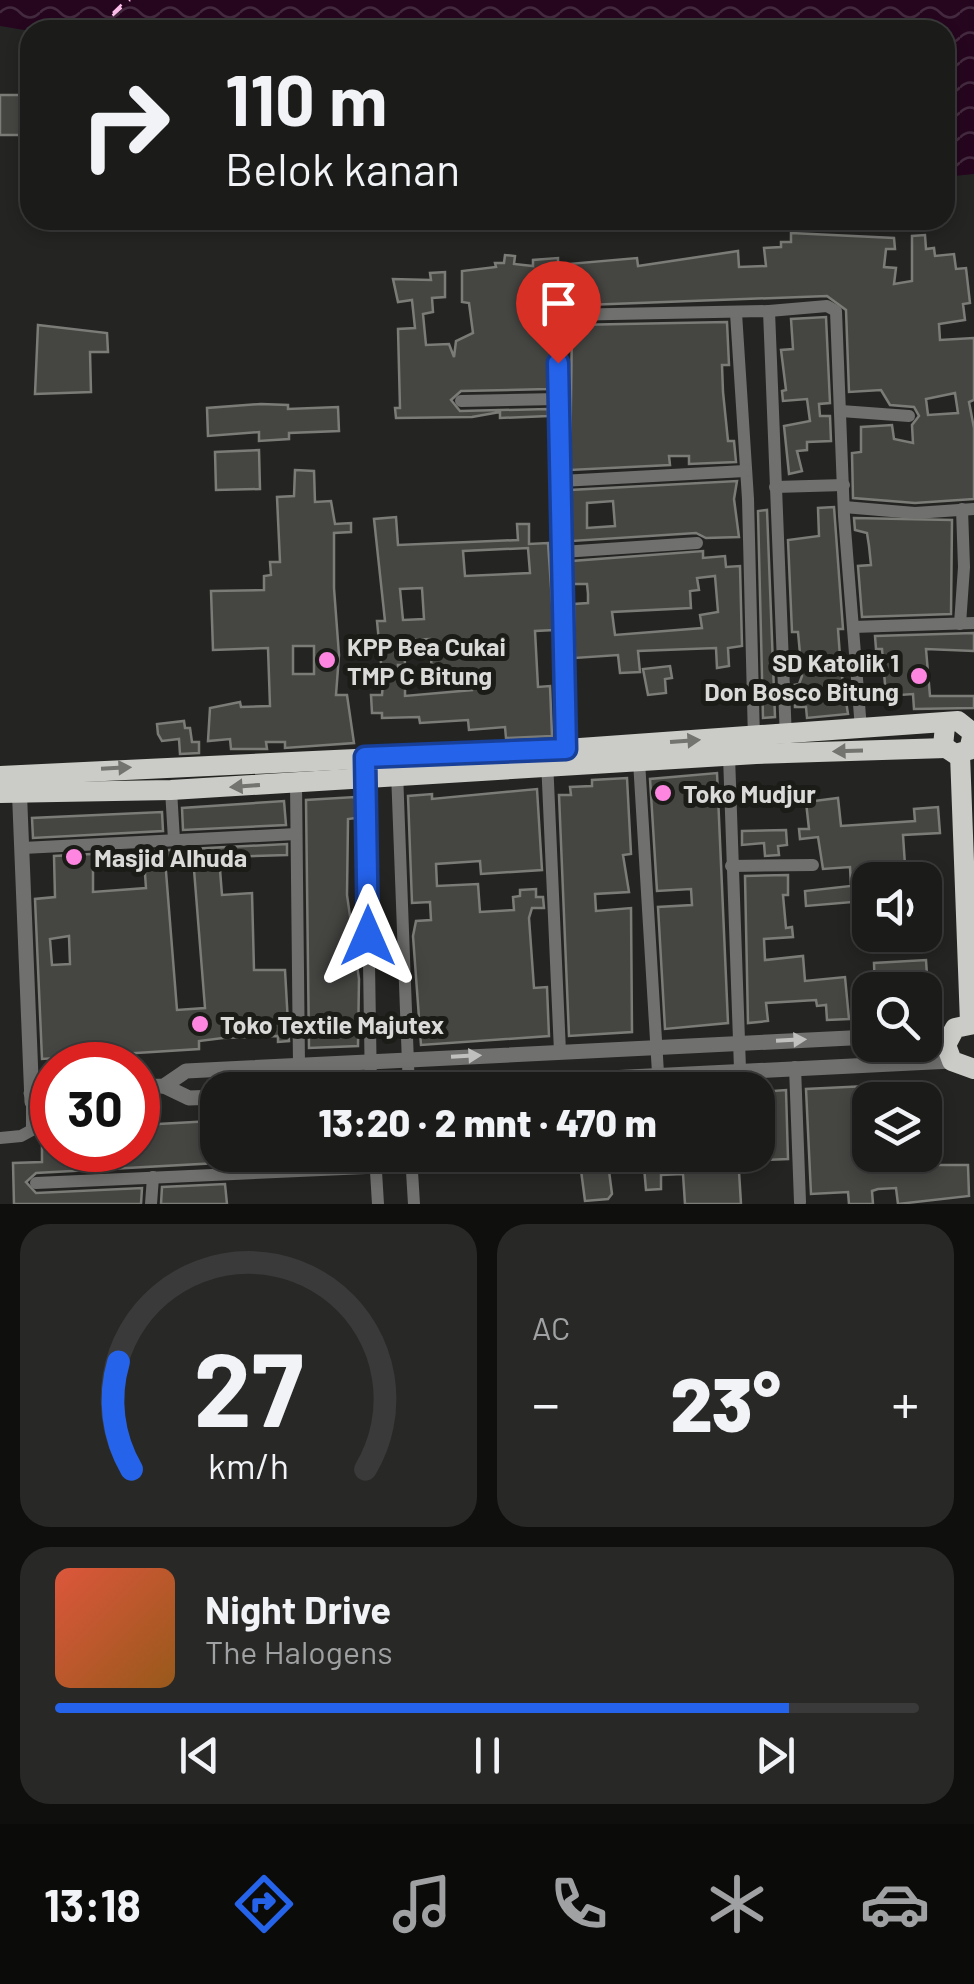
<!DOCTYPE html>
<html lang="id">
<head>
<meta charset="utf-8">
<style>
	:root { --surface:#1b1c1a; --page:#282927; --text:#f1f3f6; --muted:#a0a1a2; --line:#393a39; --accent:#2563eb }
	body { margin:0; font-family:Barlow,sans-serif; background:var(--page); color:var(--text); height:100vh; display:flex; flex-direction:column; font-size:38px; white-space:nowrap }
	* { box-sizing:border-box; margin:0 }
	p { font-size:32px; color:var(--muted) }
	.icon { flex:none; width:55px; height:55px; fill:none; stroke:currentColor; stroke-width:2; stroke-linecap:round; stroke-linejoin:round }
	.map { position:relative; height:1204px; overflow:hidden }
	.panel { display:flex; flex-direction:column; gap:20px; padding:20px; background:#0f0f0e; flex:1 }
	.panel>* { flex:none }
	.top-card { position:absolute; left:20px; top:20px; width:935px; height:210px; border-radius:30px; box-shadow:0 5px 15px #0003,0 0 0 2px var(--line); background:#1b1c1a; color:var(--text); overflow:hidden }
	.tools { position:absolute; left:852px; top:862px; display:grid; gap:20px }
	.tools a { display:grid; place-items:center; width:90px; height:90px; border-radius:20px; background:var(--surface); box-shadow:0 5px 15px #0003,0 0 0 2px var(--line); font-size:50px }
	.speed { position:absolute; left:30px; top:1042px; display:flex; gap:20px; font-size:50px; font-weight:700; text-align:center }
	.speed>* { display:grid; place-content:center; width:130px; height:130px; border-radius:50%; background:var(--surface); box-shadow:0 5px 15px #0003,0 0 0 2px var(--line); line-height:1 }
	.speed .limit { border:15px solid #d22; background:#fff; color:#111 }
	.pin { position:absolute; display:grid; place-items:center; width:85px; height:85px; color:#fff; margin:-102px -42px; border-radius:50% 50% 50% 0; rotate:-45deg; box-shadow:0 0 10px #0007 }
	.pin .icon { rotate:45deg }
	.me { position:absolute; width:110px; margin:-55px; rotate:0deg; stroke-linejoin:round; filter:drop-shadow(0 0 8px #0008) }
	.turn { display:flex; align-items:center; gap:35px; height:210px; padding:0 40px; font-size:45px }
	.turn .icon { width:130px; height:130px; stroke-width:2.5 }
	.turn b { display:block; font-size:70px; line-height:85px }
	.big { font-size:75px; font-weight:800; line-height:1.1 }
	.panel .card { flex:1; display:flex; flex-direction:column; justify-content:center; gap:15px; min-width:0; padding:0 35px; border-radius:30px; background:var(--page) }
	.panel .dial { align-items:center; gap:0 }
	.dial svg { height:260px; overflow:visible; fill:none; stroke:var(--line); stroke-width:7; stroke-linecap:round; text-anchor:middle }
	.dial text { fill:var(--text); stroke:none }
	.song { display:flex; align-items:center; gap:30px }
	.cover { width:120px; height:120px; border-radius:15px; background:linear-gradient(135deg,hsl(10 70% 55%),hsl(30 70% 35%)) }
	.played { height:10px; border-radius:5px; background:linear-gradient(90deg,var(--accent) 85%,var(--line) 85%) }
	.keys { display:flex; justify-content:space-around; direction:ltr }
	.heat { display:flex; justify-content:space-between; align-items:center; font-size:55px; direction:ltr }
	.panel .tiles { flex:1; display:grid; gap:20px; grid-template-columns:1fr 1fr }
	.card:last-child { grid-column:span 2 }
	.trip { position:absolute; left:200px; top:1072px; width:575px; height:100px; border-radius:30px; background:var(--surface); box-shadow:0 5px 15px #0003,0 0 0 2px var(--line); font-weight:800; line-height:100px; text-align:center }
	.tab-bar { display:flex; height:160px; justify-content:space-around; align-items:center; background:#0b0b0a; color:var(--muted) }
	.tab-bar .icon { width:70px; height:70px }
	.tab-bar .selected { color:var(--accent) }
	.tab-bar b { font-size:45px; color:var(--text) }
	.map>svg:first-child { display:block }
	.water { fill:url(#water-waves) }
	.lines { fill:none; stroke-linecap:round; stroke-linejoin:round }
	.ferry { stroke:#febeeb; stroke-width:2.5; stroke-dasharray:12 10; stroke-linecap:butt }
	.building { fill:#454542; stroke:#7b7c78; stroke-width:2.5; fill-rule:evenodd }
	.minor { stroke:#70706e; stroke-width:12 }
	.tertiary { stroke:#70706e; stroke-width:15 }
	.trunk { stroke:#cbccc8; stroke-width:20 }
	.oneway { fill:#737470 }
	.oneway2 { fill:#c0c0be }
	.route-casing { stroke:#184099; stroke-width:25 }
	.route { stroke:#2563eb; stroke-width:18 }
	.poi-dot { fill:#fe86e0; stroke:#1b1c18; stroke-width:4 }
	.labels { text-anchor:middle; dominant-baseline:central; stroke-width:10; stroke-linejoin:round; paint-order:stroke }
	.poi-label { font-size:25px; font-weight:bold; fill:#dadad8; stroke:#1b1c18; text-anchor:start }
</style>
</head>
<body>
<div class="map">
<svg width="974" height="1204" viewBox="0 0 974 1204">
	<defs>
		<pattern id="water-waves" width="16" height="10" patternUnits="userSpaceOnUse" patternTransform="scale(2.5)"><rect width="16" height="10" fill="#25061e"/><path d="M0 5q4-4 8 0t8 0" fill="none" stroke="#442a3e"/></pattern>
	</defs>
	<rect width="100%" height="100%" fill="#242522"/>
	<path class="water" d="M0,0h974v174l-29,3v-147l-915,1 -30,-5z"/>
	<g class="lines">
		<g class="ferry">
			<path d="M113,13l13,-13"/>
			<path d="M96,30l34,-30"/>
		</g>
	</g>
	<g class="building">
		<rect x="0" y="95" width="25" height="40"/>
		<path d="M791,233l103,5 1,11h-9l-2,18 12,1 -2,16 18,-3v-45l13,-1 1,14 8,-1 1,8 19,-2 2,15 10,-1 4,35 -7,1 2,16 -26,4 1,16 34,-2v62l-5,2 5,26v71l-59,4 -62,-5 -1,-45 9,-1v-25l31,-2 2,14 19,4 -1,-18 7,-9 -5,-9 -24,-2 -9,-15 -32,2 -3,-82 -19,-14 -268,10 -6,8 -4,75 -88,2 -10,9 9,11 88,-2v7l-48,2v-6l-28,5 -76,1 -1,-10h5l-2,-79 17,-1 -3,-28 -14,2 -5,-23 38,1 -1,-7 15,-1v25l-13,1 1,14 -10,2 3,31 23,-1 5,13 2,-16 17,-8 -4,-30 -7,-1v-31l34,-4 -1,-4h9l1,-8 10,1 -1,8 19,2v-6l25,-2v7l79,-7 1,8 100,-15 1,16 27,-1 -2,-18 17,-1v-5h10zM955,393l3,20 -30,2 -2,-16z"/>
		<path d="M826,317l4,86 -11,1 1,12h10l1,25 -24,1v8l-10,1 5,20 -13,3 -5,-48 26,-5 -3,-22 -24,2 -1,-10 4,-1 -5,-40 12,-1 -2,-30z"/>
		<path d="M727,322l2,43h-7l1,27 5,49h6l2,21 -47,2v-8h-20l1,9 -100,5 2,-145z"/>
		<path d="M38,325l69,8 1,19h-18l1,40 -56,2z"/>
		<path d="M261,404l27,1v4l50,-2 1,24 -50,2v6l-30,2v-9l-51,4 -1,-28z"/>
		<path d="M259,450l1,39 -44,1 -1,-38z"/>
		<path d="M295,470l19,1 1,31 16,-1 4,23 16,-1v9l-17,1v55l5,67 -3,40h11l7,48 -69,5v-6h-19l1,7h-36l-1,-10 -22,2 2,-33 30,-6 1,5 29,-1 -2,-58 -55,2 -2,-59 53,-1v-14l7,-1 -1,-13h10l-3,-65 17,-1zM293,646h21v28h-21z"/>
		<path d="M737,481l-3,18 5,38 -33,1 -10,-5 -124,8 -2,-51zM613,501l2,25 -28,2v-25z"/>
		<path d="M834,507l9,122h-5l3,41 7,44 -41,4 -1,-11h-11l-1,-22 5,-1 3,-8 -4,-44h-6l-4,-92 31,-4 -1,-28z"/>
		<path d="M767,510l8,207 -12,1 -5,-207z"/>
		<path d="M396,517l2,28 120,-5 -1,-16h12v20l19,-1 6,87 -19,1 3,56 12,-1 2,50 -46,2 -1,-11 -36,3 -1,-10 -48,3 -1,-6 -37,1v-5h-10l-1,-18h11l1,-11 -6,-63h8l-11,-102zM528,548l2,25 -65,3 -2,-25zM422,588l2,31 -21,1 -3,-31zM430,639l2,36 40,-2v17l-67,6v-13h-6l-1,-18h7l-1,-25z"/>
		<path d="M854,518l98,2 -1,94 -89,3 -4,-51 13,-1 -2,-19 -2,-13 -12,-3z"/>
		<path d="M703,551v7l22,-2 1,11 14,-1 2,80 -14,2 1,18 -12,2 -1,-20 -78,3 2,21 -20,1 -2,-18 -43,3 -1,-54 14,-1v-9l-1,-10h-14l-1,-23zM715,576l3,36 -18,3 2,13 -87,7 -3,-23 79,-4 -1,-17 9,-1 -2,-12z"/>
		<path d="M974,633v18l-48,-2 4,47h44v12l-60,1 -1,-15 -27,2 -4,-47h-6l-1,-13z"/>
		<path d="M670,666l2,12 -7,1 1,14 -18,2 -5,-26z"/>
		<path d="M184,721l1,7h5l2,14h7v11l-19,1 -1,-15 -17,2 -4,-7 -1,-10z"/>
		<path d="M717,773l11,250 -63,6 -7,-122 34,-2 -1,-16 -34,2 -7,-112z"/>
		<path d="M627,778l4,76 -8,1 6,37 -34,2 1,17 35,-3 1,124 -63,4 -10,-241h12l-1,-8 22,-1v-6z"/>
		<path d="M537,789l5,81 -61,4 -1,-13 -44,3 1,22 41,-2 2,28 34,-2 -1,-13 7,-1v-6l16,-1v8h7l1,11h-12l-3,10 5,70 13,-1 2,49 -128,9 -8,-109 3,-15 15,-1 -1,-18 -18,1 -4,-107 24,-2v5z"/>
		<path d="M355,797l1,21 -8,1 -1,76 12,84 -1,67 -49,2 -3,-248z"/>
		<path d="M838,798l3,28 74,-5 -1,-12 24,-2 2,26 -37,2 3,45h-36v44l-16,2 -2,-24 -46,4 -1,-15 46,-5 -1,-19 -27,2 -5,-32 -18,2 -1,-10h10l-3,-27z"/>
		<path d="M284,801l2,24 -103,5 -1,-22z"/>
		<path d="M162,812l1,19 -130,7 -1,-20z"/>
		<path d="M786,830l1,15 -9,1 1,9 -14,1 -1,-13 -22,2v-14z"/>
		<path d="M287,844v11l-68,2 3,38 30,-2 2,77h31l4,71 -11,1v-6l-55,2 -24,3v8l-157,10 -7,-160 20,-2 -1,-41zM193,857l12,151 -28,2 -12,-151zM144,860l2,28 -53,4v-29zM69,936l1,28 -18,1 -2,-26z"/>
		<path d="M788,875v20h-5l3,33 6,-1 1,10 -29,2 1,21 38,-4 2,25 40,-4 4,42 -22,1 -1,-15 -9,1 -1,-6 -50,3 2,18 -20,2 -3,-147z"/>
		<path d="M926,960l2,30h-53l-1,-27z"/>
		<path d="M867,1086l3,76h22l-1,-7h29v10h48l1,31 -71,8 -2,-16 -18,1 -6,2 1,13h-24l-1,-12 -37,2 -5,-105z"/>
		<path d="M786,1090l2,69 -24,1 -1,-10h-5v-58z"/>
		<path d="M211,1121l3,34h21l1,7 -200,11 -10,9 10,11 106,-5 -1,16h-127l-1,-41 29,-1v-30l10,-1v19h92l-3,-25z"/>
		<path d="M579,1155h47l1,16h-18l3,23 -4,5 -23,2z"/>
		<path d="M643,1155h14l1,10 24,-1v-6l56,-3 3,49h-56l-2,-30 -22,1v14l-15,1z"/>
		<path d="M225,1184l2,20h-66l1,-17z"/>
	</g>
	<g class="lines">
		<g class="minor">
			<path d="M769,311l58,-5 9,5 8,205 17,213"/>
			<path d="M736,313l12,186 6,241"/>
			<path d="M461,401l97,-2"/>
			<path d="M841,411l68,5"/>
			<path d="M561,481l184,-10"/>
			<path d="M775,487l69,-2"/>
			<path d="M844,507l71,6 59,-4"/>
			<path d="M562,552l135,-9"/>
			<path d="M960,624l4,-57 -2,-58"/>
			<path d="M853,627l121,-4"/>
			<path d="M567,752l-9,-353 5,-84 206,-4 17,428"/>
			<path d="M729,756l11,313"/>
			<path d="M547,760l13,292"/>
			<path d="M639,761l19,312"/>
			<path d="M397,772l12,318"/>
			<path d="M366,773l5,317"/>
			<path d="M296,783l3,282"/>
			<path d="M171,790l3,50"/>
			<path d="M23,848l273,-14"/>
			<path d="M731,866l82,-1"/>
			<path d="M795,1067l5,135"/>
			<path d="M0,1138l21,-2 11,-6v-28"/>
			<path d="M375,1155l3,49"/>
			<path d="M411,1155l3,49"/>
			<path d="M36,1183l375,-17"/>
			<path d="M151,1204l2,-27"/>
		</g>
		<g class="tertiary">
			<path d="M19,782l13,320"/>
			<path d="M925,1035l25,-1"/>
			<path d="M164,1086l25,12 29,-1"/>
			<path d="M138,1087l26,-1 22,-15 684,-34"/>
			<path d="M369,1090l583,-29"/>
			<path d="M31,1093l21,-1"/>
		</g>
		<g class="trunk">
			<path d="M960,754l10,269"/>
			<path d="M0,776l566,-27 392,-28 15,12 -4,17 -14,4 -12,-8 2,-20"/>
			<path d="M0,793l171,-3 585,-36 190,-6"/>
			<path d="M974,1024l-19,4 -9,17 6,16 22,8"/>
		</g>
	</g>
	<defs><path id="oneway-solid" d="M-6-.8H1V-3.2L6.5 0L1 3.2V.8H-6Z" transform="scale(2.5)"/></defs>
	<g class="oneway">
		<use href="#oneway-solid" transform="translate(685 741) rotate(-4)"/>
		<use href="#oneway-solid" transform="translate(848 751) rotate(178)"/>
		<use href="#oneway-solid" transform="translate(116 768) rotate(-3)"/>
		<use href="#oneway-solid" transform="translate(245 786) rotate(176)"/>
	</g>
	<g class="oneway2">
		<use href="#oneway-solid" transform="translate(791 1040) rotate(-3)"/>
		<use href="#oneway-solid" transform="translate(466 1056) rotate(-3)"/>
	</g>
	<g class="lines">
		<g class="route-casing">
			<path id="route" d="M368,936l-3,-179 201,-8 -8,-386"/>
		</g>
		<use href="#route" class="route"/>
	</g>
	<g class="poi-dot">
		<circle cx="327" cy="660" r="10"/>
		<circle cx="919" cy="676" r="10"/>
		<circle cx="663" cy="793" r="10"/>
		<circle cx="74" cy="857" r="10"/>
		<circle cx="200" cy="1024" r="10"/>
	</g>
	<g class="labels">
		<g class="poi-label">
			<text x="347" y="646">KPP Bea Cukai<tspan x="347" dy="29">TMP C Bitung</tspan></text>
			<text x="899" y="662" text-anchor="end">SD Katolik 1<tspan x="899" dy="29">Don Bosco Bitung</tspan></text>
			<text x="683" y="793">Toko Mudjur</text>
			<text x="94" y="857">Masjid Alhuda</text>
			<text x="220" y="1024">Toko Textile Majutex</text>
		</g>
	</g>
</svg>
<div class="tools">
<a><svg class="icon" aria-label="sound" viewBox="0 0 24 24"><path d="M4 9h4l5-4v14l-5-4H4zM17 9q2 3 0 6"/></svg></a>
<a><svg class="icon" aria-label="search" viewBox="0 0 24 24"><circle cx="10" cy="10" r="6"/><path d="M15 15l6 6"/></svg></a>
<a><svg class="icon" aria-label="layers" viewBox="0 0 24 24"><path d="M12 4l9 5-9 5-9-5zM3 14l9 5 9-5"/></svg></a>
</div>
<div class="speed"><div class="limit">30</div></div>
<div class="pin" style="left:558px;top:363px;background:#d93025"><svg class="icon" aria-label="arrive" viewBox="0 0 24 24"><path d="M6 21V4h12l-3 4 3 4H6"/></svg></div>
<svg class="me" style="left:368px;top:936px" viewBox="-20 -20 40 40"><path d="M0-17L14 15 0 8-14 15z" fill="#2563eb" stroke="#fff" stroke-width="4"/></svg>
<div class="trip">13:20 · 2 mnt · 470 m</div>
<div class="top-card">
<div class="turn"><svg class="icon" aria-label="right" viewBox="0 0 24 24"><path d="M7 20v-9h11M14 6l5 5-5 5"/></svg><div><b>110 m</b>Belok kanan</div></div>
</div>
</div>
<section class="panel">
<div class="tiles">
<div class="card dial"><svg viewBox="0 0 100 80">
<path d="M14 69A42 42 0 1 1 86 69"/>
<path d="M14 69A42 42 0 0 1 10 36" stroke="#2563eb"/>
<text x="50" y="56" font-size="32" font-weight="700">27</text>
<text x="50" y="72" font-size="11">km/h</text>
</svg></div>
<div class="card"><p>AC</p>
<div class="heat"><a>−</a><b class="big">23°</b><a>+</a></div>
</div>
<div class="card">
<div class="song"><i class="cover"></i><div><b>Night Drive</b><p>The Halogens</p></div></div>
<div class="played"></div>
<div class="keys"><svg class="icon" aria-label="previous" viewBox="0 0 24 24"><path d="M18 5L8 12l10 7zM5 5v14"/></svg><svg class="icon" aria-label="pause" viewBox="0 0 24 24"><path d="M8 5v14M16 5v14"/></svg><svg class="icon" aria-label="next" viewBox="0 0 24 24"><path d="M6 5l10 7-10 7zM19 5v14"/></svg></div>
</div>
</div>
</section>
<nav class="tab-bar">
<b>13:18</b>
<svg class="icon selected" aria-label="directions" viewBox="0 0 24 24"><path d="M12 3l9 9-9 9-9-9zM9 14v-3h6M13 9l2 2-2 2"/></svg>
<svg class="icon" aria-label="music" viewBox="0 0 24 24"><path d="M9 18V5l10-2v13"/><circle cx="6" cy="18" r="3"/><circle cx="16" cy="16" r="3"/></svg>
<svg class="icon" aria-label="phone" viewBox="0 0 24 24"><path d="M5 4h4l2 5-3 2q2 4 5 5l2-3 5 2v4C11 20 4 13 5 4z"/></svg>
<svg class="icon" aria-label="climate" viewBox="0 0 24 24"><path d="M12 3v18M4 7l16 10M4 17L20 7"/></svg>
<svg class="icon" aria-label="car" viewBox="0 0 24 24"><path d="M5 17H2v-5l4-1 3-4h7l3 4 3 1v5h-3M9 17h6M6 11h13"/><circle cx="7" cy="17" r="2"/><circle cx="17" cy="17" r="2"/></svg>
</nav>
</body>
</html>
